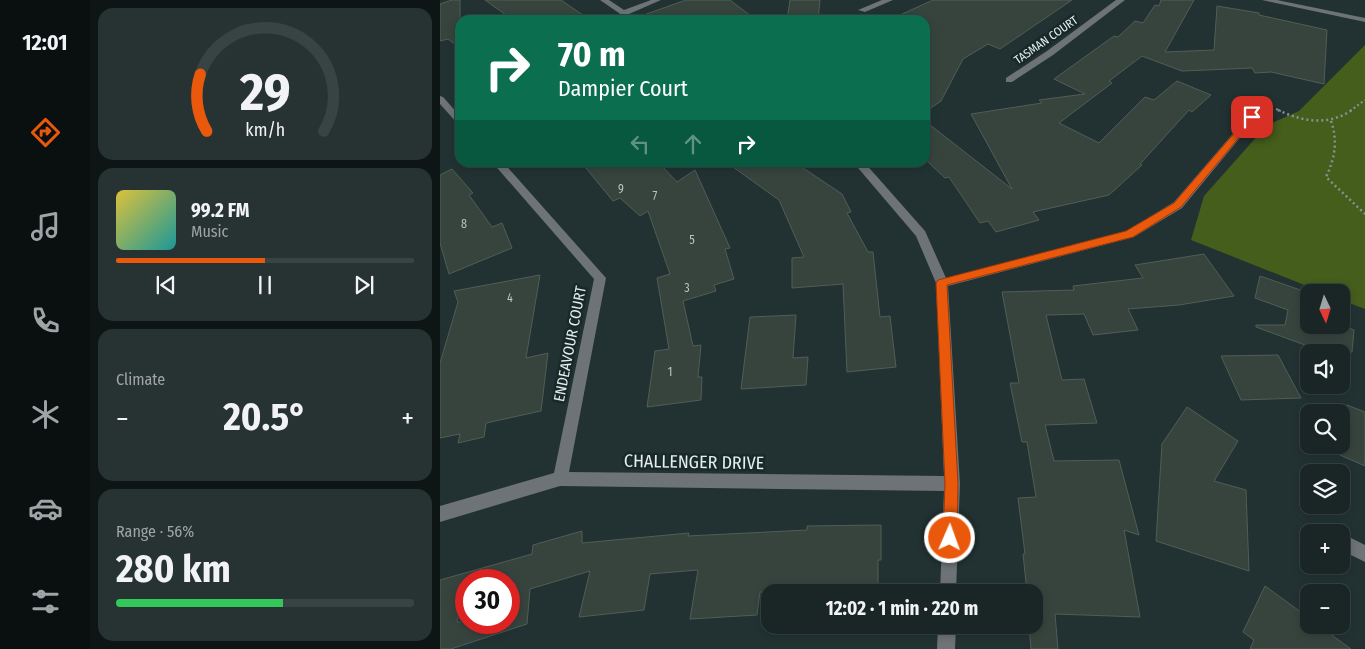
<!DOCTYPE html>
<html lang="en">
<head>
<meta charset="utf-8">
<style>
	:root { --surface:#1a2626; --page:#273232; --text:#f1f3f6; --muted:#9fa5a7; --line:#384343; --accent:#ea580c }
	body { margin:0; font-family:"Fira Sans Condensed",sans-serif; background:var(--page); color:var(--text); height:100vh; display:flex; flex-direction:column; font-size:19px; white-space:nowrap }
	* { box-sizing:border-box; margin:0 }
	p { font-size:16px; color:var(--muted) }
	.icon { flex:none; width:28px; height:28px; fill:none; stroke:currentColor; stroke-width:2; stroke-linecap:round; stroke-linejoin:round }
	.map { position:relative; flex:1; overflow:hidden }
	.sheet { display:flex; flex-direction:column; gap:8px; padding:8px; background:#0e1515; width:350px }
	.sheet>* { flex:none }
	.top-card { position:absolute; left:15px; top:15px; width:475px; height:152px; border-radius:15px; box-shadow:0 2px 8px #0003,0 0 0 1px var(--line); background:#0b6e4f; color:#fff; overflow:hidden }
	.needle { width:32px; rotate:176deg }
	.buttons { position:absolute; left:860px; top:284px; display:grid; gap:10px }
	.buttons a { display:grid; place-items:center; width:50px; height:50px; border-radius:10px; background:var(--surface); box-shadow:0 2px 8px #0003,0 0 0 1px var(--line); font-size:25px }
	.speed { position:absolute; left:15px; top:569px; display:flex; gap:10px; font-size:25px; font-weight:700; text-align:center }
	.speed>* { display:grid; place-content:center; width:65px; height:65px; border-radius:50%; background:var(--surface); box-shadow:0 2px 8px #0003,0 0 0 1px var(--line); line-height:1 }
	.speed .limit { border:8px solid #d22; background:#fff; color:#111 }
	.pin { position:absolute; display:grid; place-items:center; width:42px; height:42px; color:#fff; margin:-21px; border-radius:10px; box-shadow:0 2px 8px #0006 }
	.me { position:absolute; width:55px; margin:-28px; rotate:2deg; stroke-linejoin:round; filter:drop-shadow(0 0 4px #0008) }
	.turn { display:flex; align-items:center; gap:18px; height:105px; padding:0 20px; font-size:22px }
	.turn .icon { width:65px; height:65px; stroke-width:2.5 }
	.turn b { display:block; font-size:35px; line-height:42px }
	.lanes { display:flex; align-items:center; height:48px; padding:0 20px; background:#0003; justify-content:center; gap:25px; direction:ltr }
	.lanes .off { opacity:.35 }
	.big { font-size:38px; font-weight:700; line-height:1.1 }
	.sheet .card { flex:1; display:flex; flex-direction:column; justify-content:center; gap:8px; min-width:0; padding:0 18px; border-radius:15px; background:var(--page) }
	.sheet .dial { align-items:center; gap:0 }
	.dial svg { height:130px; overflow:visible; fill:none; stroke:var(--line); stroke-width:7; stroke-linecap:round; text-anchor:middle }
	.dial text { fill:var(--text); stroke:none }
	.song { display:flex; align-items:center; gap:15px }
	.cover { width:60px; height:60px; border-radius:8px; background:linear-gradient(135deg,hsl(50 70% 55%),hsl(180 70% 35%)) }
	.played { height:5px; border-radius:2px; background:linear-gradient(90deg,var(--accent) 50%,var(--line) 50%) }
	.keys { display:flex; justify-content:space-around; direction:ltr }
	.heat { display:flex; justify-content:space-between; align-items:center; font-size:28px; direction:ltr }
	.charge { height:8px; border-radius:4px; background:linear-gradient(90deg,#34c759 56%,var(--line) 0) }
	.trip { position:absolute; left:321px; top:584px; width:282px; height:50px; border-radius:15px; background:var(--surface); box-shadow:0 2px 8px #0003,0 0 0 1px var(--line); font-weight:700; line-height:50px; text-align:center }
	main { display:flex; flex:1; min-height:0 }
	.tab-bar { display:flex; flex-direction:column; width:90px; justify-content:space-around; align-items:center; background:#0a0f0f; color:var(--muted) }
	.tab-bar .icon { width:35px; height:35px }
	.tab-bar .current { color:var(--accent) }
	.tab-bar b { font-size:22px; color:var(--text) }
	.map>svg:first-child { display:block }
	.green { fill:#455e1b }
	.building { fill:#37443d; stroke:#505e56; fill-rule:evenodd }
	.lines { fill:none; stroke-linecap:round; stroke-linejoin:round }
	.path-far1 { stroke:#869393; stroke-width:2; stroke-dasharray:2 2.5; stroke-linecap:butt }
	.path { stroke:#869393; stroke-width:2.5; stroke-dasharray:2 3; stroke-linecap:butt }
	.minor { fill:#6d7377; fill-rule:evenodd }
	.route { fill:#ea580c; stroke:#983908 }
	.labels { text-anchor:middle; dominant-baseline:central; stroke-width:5; stroke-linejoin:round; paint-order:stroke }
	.far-street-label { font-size:12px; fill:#e4eeee; stroke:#192828 }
	.number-label { font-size:12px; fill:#b9c4c2 }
	.street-label { font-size:15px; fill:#e4eeee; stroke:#192828 }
	.near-street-label { font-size:18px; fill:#e4eeee; stroke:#192828 }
</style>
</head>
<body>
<main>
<nav class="tab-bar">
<b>12:01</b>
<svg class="icon current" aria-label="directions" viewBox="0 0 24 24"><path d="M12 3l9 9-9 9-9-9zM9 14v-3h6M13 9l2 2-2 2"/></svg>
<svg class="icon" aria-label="music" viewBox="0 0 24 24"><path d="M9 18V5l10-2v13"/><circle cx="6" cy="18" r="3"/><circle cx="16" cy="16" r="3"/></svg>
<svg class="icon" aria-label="phone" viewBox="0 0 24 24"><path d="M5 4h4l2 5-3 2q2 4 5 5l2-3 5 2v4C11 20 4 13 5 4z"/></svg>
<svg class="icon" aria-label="climate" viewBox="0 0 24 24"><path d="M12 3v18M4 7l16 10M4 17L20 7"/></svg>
<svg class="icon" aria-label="car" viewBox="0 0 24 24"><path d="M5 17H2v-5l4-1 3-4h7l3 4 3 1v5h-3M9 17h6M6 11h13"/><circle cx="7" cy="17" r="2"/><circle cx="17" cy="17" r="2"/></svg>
<svg class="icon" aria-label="filters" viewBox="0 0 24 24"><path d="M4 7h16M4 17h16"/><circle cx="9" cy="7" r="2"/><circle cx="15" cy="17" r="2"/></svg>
</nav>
<section class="sheet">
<div class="card dial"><svg viewBox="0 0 100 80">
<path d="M14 69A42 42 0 1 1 86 69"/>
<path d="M14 69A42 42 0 0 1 10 34" stroke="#ea580c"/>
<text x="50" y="56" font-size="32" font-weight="700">29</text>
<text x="50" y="72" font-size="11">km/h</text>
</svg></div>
<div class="card">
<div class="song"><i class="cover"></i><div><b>99.2 FM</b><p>Music</p></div></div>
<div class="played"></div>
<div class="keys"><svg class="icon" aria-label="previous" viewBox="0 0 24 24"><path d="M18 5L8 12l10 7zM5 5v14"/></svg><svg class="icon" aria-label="pause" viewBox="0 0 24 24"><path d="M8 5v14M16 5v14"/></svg><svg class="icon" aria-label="next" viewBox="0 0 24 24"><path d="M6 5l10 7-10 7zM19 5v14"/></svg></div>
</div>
<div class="card"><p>Climate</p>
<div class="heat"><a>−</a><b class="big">20.5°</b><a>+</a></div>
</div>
<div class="card"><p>Range · 56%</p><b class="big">280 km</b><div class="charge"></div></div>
</section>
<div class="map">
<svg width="925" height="649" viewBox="0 0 925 649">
	<rect width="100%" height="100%" fill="#223232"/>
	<path class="green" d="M925,45v264l-24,-9v-8h-19l-131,-52 13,-44 63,-71 32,-14z"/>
	<g class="building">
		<path d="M12,0h8v48l-12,-9 -8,2v-37z"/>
		<path d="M45,0h76l29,20h-77z"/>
		<path d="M246,0h44l26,20h-116l-2,-3z"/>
		<path d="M350,0h30l-2,20h-31z"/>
		<path d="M493,0h139l-72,49 -12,-5 -25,15 -22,42 -16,11v-92h-36z"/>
		<path d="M721,0h33l-29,52 49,-2 3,-44 42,7v2l68,15 -3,54 -53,-12 -16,1 -3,-5 -70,3 -40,-15 -33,25 3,2 -53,40 40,20 46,-46 9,3 23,-19 34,14 -19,17 -3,-2 -49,54 2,1 -33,30 -76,17 6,8 -43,12 -8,-11 -8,2 -31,-46 -4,1 -20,-19v-38l87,68 -41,-75 71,-11 -3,-3 46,-6 -31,-15 60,-43 4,1 17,-16 8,2 12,-18 4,1z"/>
		<path d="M141,162h77l19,20 18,-12 35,78 -5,1 9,30 -20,6 2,6 -33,10 10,45 8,-1 -3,32h4l-1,23 -54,7 8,-56 14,-2 -12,-71 13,-4 -22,-63 -8,5 -20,-18 -7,3z"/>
		<path d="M286,162h68l48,32 9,18 -4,1 21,39h5l7,65 10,-1 6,51 -49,5 -4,-88 -51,4v-30l12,-1 -25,-57z"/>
		<path d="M12,169l21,24 -4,2 23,32 10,-4 10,25 -63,26 -9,-31v-68z"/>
		<path d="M764,254l30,42 -55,9 -51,4 10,21 -45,5 -9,-21 -38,1 16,65 22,-1 13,44 -52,2 9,36 65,-1 20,75 -15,-5 16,87 -85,-3 3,35h-27l-2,-24h6v-33h-8l-4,-38h2l-7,-56 18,-1 -9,-55h-5l-12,-59h9l-17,-91 72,-2 -1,-4 70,-8 -8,-13z"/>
		<path d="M100,275l-14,83 22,-5 -7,58 -55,12 -2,14 -26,6 2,-9 -20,4v-75l18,-61 -4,-11z"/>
		<path d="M820,276l49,17v32h32l13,5 -2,22h-28l-68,-25v-2h29l3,-15 -33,-12z"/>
		<path d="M356,315l-3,43 15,-1 -2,28 -65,4 9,-72z"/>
		<path d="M838,355l23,43 -60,2 -20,-44z"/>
		<path d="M907,405l18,7v54l-25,-11z"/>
		<path d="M747,407l51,34 -24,40 32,9 3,81 -93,-30 6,-97z"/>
		<path d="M441,525v35h-3v32h-118l-3,23 -67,4 8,-49 -48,4 -6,36 -65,7 11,-46 -60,18 -3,35 -76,25h-11v-69l92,-26 1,-9 49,-14v12l107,-10 -1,3 119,-6v-4zM26,580h43v42h-52z"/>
		<path d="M825,586l44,32v7h9l33,24h-101l4,-9 -11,-8z"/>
		<path d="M359,625h78v6l-79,1z"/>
	</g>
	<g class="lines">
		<g class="path-far1">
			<path d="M836,109l5,2"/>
			<path d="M910,111l15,-11"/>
		</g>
		<g class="path">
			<path d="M838,110c25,12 50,16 74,0"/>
			<path d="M891,121c7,20 4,37 -5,56l39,37"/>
		</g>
		<g class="minor">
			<path d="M160,0h9l15,10 27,-10h10l-32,14 9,6h-9z"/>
			<path d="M442,0h11l-28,12 -7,-2z"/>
			<path d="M676,0h9l-72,55 -41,27h-6v-4l41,-27z"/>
			<path d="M822,0h15l88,18v4z"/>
			<path d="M0,96l3,1 17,19v8l-3,-1 -17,-19z"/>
			<path d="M824,100l3,1v4l-85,103 -48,29 -186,49 12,198 -4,108h-16l4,-101 -384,-5 -120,36v-16l114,-33 40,-194 -102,-117h11l103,116 -37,194 375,4 -8,-193 -20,-47 -63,-74h11l61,69 21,47 181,-47 47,-29 87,-101z"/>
			<path d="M907,536l18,9v17l-24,-12v-12z"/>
			<path d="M498,625h18l-1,24h-18z"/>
		</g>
	</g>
	<path class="route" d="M809,116l7,1 -75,90 -48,30 -186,48 11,199 -1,54 -2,5 -5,2 -5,-2 -2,-5 2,-54 -9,-201 2,-3 188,-49 48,-28z"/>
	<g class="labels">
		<g class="far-street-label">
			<text transform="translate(606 40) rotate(-35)">TASMAN COURT</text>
		</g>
		<g class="number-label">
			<text x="181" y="189">9</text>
			<text x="215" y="196">7</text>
			<text x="24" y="224">8</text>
			<text x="252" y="240">5</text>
			<text x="247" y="288">3</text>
			<text x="70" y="298">4</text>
			<text x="230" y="372">1</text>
		</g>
		<g class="street-label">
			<text transform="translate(130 344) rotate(-79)">ENDEAVOUR COURT</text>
		</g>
		<g class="near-street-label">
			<text transform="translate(254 462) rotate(1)">CHALLENGER DRIVE</text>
		</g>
	</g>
</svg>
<div class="buttons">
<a><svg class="needle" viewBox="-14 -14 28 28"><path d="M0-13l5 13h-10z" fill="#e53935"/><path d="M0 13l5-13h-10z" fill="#9fa5a7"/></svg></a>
<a><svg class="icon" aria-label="sound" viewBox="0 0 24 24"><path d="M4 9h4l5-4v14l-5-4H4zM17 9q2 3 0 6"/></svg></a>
<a><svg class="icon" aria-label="search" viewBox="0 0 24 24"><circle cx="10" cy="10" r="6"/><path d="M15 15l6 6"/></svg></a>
<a><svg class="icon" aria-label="layers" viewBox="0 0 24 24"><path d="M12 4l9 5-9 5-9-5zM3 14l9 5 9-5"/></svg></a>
<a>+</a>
<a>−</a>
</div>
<div class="speed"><div class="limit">30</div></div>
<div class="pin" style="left:812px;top:117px;background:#d93025"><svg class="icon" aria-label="arrive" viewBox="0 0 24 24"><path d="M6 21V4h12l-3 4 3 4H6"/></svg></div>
<svg class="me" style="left:510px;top:538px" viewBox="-20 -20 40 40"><circle r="17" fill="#ea580c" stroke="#fff" stroke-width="3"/><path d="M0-11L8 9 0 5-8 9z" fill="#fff"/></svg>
<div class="trip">12:02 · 1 min · 220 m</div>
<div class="top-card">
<div class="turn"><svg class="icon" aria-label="right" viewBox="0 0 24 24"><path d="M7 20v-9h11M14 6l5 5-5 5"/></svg><div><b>70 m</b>Dampier Court</div></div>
<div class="lanes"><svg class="icon off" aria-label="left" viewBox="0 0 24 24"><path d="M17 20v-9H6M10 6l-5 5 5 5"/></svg><svg class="icon off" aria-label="ahead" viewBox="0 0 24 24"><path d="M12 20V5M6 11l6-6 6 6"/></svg><svg class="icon" aria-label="right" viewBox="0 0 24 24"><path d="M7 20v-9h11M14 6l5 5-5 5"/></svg></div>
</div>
</div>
</main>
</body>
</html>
